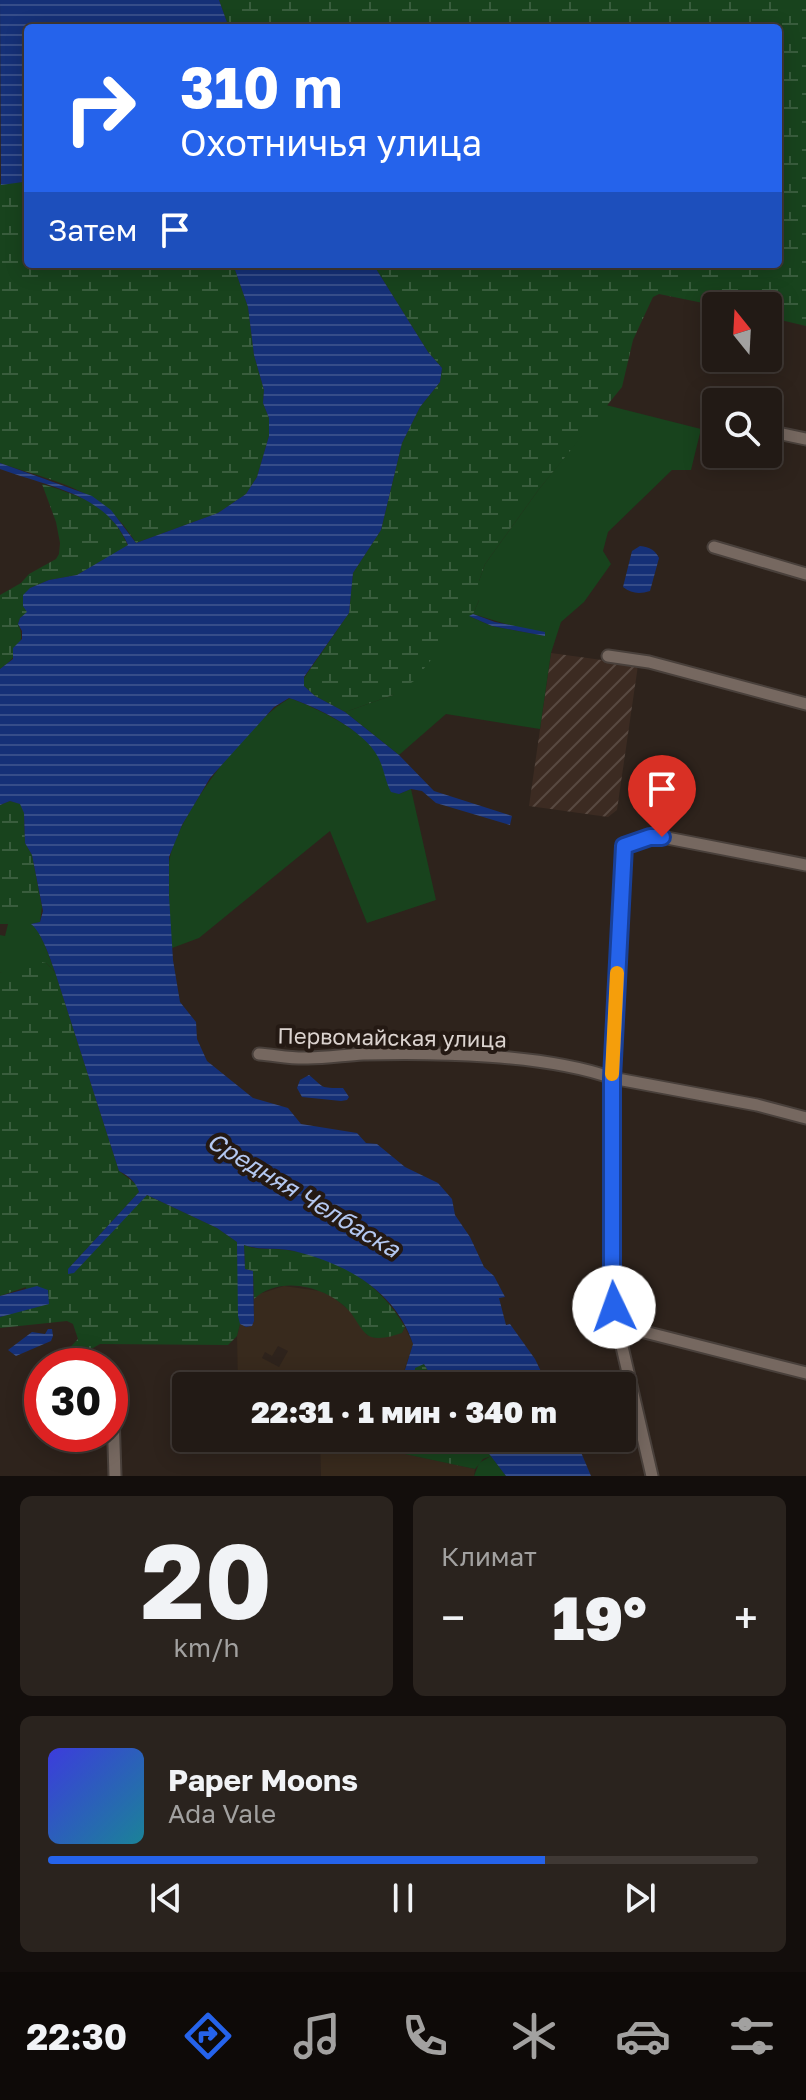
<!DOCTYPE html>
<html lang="ru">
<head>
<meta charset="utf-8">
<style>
	:root { --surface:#221a15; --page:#2a231e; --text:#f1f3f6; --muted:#a2a1a0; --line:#3f3834; --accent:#2563eb }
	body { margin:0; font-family:"Golos Text",sans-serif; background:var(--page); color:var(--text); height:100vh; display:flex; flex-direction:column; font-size:30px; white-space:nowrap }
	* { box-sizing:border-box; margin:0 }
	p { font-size:26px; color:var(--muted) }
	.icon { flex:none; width:44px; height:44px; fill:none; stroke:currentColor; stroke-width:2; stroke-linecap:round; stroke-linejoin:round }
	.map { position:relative; height:1476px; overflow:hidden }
	.sheet { display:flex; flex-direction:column; gap:20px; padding:20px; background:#130e0c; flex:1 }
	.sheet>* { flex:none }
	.top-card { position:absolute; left:24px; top:24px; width:758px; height:244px; border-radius:8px; box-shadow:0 4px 20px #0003,0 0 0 2px var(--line); background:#2563eb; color:#fff; overflow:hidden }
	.needle { width:52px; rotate:342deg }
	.tools { position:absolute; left:702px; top:292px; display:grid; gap:16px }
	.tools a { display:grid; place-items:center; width:80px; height:80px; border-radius:8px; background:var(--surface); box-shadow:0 4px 20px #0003,0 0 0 2px var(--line); font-size:40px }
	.speed { position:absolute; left:24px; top:1348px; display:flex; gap:16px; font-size:40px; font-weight:700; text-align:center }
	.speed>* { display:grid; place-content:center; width:104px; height:104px; border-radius:50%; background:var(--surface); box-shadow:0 4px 20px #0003,0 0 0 2px var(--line); line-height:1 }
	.speed .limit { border:12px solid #d22; background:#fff; color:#111 }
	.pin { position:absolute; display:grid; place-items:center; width:68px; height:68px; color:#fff; margin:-82px -34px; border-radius:50% 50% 50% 0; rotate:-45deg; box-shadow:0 0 8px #0007 }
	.pin .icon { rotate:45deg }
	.me { position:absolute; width:88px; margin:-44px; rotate:357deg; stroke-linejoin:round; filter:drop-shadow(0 0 6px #0008) }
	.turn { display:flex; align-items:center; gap:28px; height:168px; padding:0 24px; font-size:36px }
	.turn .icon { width:104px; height:104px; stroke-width:2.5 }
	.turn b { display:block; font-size:56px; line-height:68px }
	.then { display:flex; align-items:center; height:76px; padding:0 24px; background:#0003; gap:16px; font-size:30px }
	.big { font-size:60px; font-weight:800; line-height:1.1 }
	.sheet .card { flex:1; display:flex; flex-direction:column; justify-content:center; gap:12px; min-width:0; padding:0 28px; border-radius:12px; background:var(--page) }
	.sheet .dial { align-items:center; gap:0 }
	.dial b { font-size:104px; line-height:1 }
	.song { display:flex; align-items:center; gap:24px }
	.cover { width:96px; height:96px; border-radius:12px; background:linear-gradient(135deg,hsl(240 70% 55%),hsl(190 70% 35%)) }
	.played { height:8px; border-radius:4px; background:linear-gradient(90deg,var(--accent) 70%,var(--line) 70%) }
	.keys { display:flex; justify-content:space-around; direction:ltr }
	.heat { display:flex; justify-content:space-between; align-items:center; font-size:44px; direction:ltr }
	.sheet .tiles { flex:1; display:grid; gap:20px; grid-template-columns:1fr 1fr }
	.card:last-child { grid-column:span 2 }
	.trip { position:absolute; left:172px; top:1372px; width:464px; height:80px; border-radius:8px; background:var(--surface); box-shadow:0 4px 20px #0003,0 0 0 2px var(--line); font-weight:800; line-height:80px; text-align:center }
	.dock { display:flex; height:128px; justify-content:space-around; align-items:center; background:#0e0a08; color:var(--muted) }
	.dock .icon { width:56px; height:56px }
	.dock .on { color:var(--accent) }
	.dock b { font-size:36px; color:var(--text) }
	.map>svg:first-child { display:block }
	.commercial { fill:#382a1d; fill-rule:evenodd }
	.industrial { fill:url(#industrial-furrows) }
	.green { fill:#18431d }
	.wetland { fill:url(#wetland-marsh) }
	.water { fill:url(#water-rules) }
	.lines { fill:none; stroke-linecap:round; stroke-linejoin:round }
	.minor-casing { stroke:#49403b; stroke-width:15 }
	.minor { stroke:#766860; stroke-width:11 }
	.route-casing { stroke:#184099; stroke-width:20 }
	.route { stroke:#2563eb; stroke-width:14 }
	.slow { stroke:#f59e0b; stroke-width:14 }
	.labels { text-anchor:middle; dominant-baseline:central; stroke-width:8; stroke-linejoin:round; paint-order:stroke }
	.street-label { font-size:22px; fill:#dbd3cf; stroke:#241913 }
	.water-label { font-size:24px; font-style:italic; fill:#b4c8f1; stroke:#241913 }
</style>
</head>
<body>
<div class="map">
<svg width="806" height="1476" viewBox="0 0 806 1476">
	<defs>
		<pattern id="industrial-furrows" width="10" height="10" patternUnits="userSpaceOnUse" patternTransform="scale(2)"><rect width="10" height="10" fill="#3c2b22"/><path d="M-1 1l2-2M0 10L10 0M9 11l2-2" fill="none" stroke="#584941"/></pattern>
		<pattern id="wetland-marsh" width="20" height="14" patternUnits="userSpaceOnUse" patternTransform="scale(2)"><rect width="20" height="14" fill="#18431d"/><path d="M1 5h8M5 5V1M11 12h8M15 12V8" fill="none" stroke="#395d3d"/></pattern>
		<pattern id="water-rules" width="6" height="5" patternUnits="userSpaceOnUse" patternTransform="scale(2)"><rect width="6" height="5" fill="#153077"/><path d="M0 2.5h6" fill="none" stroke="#364d89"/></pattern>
	</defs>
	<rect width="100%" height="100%" fill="#2e231c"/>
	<g class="commercial">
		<path d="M284,1286l36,5 12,5 18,15 17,24 9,3 26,-5 3,-6 8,17 -13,39 -2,3h-160l-1,-50 3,-12 6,3 8,-6v-22l5,-5zM278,1346l10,5 -9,16 -17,-9 3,-6 7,4z"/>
		<path d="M320,1438h71l10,15 74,16 -1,7h-153z"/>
	</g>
	<path class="industrial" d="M551,653l87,12 -21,145 -9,7 -79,-11z"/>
	<g class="green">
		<path d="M606,405l95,24 -10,41h-19l-64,62 -5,19 8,13 -27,38 -23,20 -10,31 -11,76 -94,-15 -47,41 -54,-43 48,-17 76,-79 23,10 53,10 -72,-22 6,-14v-19l6,-17 54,-75z"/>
		<path d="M290,698c28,11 73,31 88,58 10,18 3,22 21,38l12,-5 25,111 -69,23 -37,-92 -131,107 -27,10c-2,-28 -9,-63 -2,-91 10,-46 80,-137 120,-159z"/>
		<path d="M0,907h42l-2,15 -8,2c10,9 18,35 23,48l-9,-9 -46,10v-38l5,1 3,-12h-8z"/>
		<path d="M491,1456l15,20h-32l5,-13z"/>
	</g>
	<g class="wetland">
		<path d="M219,0h587v326l-38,-9v-11h-50l-59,-12 -6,3 -20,43 -11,47 -83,102 -54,75 -6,17v19l-6,14 -27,27 -32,40 -21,14 -48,17 -30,-16 -11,-10v-8l45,-65 4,-40 28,-43 21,-87 18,-36 20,-25 2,-14 -14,-16 -55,-88h405v-236h-549z"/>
		<path d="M28,179v85h205l15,43 6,48 10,35 -1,13 6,15v18l-12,41 -11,17 -28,19 -82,30c-34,-56 -79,-60 -136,-80v-279l23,-2z"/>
		<path d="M42,484c40,13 68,20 86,62l-51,29 -28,5 -19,8 -2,24 -8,6 -2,6c9,17 -3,36 -18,45v-74l21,-12 8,-9 27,-15 3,-5 1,-11 -4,-21z"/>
		<path d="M10,801l11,3 3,9 1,30 7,12 10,52h-42v-102z"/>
		<path d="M38,961l8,2 9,9 64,199 18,14 2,7 -71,77 79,-74 70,33 20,14 3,82 -3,12 -9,9 -128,-1 -21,12 -7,10h-15l4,-9 17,-18 -5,-15 -6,-3 -67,7v-11l24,-8 2,-22 -26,9v-323l17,-8z"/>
		<path d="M244,1245c16,6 27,3 43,5 52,8 92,32 118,77l-3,6c-10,3 -21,7 -31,4 -9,-4 -14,-16 -20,-24 -22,-26 -70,-39 -97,-14l-1,-28 -8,-2z"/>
		<path d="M419,1364h5l13,22h-23l1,-18z"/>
		<path d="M42,1384v37l-12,-2c-9,-17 2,-22 12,-35z"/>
		<path d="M391,1438h86l14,18 -8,3 -8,10 -75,-16z"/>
	</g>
	<g class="water">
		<path d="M0,0h219l10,28h-201v151l-5,3 -22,3z"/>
		<path d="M233,264h140l55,88 14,16 -2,14 -20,25 -18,36 -21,87 -28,43 -4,40 -45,64v9l11,10 30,16 54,43 35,36 78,25 -2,9 -74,-22 -14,-12 -11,-2 -12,5 -8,-2c-6,-11 -7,-24 -13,-35 -14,-27 -61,-50 -89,-59l-15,9 -64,71 -28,47 -13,32v39l4,64 7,42 16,20 1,17 10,22 46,37 35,10 13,16 56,9 9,10 11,1 28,23 33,16 14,16 3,16 15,22 14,30 10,9 11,21 -6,1 7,27 4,-1 25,35 13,27h-111l-13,-22 -9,4 -1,18h-14l13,-42c-18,-54 -67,-80 -119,-93 -18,-4 -32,0 -50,-6l1,24 8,2 1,50 -2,5 -6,1 -6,-3 -2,-8 -1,-74 -20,-14 -70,-33 -73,78 -6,1v-5l71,-77c-3,-10 -10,-16 -20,-21l-64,-199c-5,-14 -13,-39 -24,-48l9,-2 3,-11 -11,-56 -7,-12 -1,-30 -4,-9 -10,-3 -10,4v-136l13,-10v-11l9,-9v-8l-4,-7 2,-6 7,-6 -4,-6v-11l7,-7 19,-8 28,-5 51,-30c-22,-52 -80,-58 -128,-76v-6l92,33 19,14 25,33 82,-30 28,-19 11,-17 12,-41v-18l-6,-15 1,-13 -10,-35 -6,-48z"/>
		<path d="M640,546c10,1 15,4 19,12l-9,33c-10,3 -18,3 -27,-4l9,-36z"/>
		<path d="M473,614l22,8 50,10v4l-53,-10 -23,-10z"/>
		<path d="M309,1075c16,13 10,13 34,13l6,9 -2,3 -6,1 -39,-4 -5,-9 3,-8z"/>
		<path d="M37,1286l11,4 1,14 -49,13v-21z"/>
		<path d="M48,1329h4l1,7 -2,5 -35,15 -8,-6 24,-18 13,2z"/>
		<path d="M477,1438h98l16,38h-85z"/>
	</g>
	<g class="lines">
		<g class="minor-casing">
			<g id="minor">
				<path d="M713,419h3"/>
				<path d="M768,431l38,8"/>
				<path d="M714,547l92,27"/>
				<path d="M608,656l41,6 157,42"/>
				<path d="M259,1054c16,1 33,5 49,4 18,0 37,-3 55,-4 72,-2 182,0 249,24l145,27 49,13"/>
				<path d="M617,1325l189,48"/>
				<path d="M112,1383l3,93"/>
				<path d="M652,1476l-35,-151 -5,-35v-212l12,-232 26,-9h12l144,28"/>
			</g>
		</g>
		<use href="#minor" class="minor"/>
	</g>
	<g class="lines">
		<g class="route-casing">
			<path id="route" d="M614,1307l-2,-17v-212l12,-232 26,-9h12"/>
		</g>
		<use href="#route" class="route"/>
		<path class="slow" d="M612,1074l5,-101"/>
	</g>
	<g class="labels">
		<g class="street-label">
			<text transform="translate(392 1037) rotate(1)">Первомайская улица</text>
		</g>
		<g class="water-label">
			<text transform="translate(304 1194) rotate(31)">Средняя Челбаска</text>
		</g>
	</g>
</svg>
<div class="tools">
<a><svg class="needle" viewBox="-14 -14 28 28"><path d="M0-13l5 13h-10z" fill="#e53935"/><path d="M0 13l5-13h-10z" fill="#a2a1a0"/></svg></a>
<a><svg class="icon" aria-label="search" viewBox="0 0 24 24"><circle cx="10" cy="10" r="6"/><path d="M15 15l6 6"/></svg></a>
</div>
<div class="speed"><div class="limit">30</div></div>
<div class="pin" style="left:662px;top:837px;background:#d93025"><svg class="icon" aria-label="arrive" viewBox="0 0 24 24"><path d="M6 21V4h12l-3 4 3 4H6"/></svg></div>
<svg class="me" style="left:614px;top:1307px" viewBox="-20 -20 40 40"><circle r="19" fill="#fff"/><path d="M0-13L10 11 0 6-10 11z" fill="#2563eb"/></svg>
<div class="trip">22:31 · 1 мин · 340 m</div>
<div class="top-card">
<div class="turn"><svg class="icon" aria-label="right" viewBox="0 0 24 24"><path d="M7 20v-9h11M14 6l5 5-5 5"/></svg><div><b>310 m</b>Охотничья улица</div></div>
<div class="then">Затем<svg class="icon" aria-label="arrive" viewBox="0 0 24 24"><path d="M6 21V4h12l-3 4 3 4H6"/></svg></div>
</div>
</div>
<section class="sheet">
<div class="tiles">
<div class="card dial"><b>20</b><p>km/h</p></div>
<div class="card"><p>Климат</p>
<div class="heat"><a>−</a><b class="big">19°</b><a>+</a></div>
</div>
<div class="card">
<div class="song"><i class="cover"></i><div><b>Paper Moons</b><p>Ada Vale</p></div></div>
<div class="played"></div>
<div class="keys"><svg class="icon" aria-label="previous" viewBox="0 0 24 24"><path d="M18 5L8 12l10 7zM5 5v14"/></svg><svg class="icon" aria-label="pause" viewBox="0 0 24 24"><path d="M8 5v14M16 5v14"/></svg><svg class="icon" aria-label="next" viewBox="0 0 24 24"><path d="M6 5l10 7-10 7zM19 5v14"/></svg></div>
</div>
</div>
</section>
<nav class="dock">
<b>22:30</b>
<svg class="icon on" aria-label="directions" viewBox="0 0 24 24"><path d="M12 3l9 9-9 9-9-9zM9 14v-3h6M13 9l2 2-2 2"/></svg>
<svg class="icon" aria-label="music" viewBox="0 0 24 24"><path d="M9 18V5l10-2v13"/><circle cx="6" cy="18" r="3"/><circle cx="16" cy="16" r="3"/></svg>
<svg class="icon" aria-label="phone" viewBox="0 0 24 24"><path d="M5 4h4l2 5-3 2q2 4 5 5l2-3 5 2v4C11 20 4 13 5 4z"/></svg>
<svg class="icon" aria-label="climate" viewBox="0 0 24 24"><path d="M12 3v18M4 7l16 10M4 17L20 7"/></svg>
<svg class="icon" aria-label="car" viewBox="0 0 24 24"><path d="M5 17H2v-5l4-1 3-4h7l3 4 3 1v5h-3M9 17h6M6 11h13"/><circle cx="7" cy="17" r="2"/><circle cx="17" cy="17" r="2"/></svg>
<svg class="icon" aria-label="filters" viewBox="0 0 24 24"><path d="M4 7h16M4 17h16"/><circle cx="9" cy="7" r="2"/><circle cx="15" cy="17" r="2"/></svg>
</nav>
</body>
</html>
